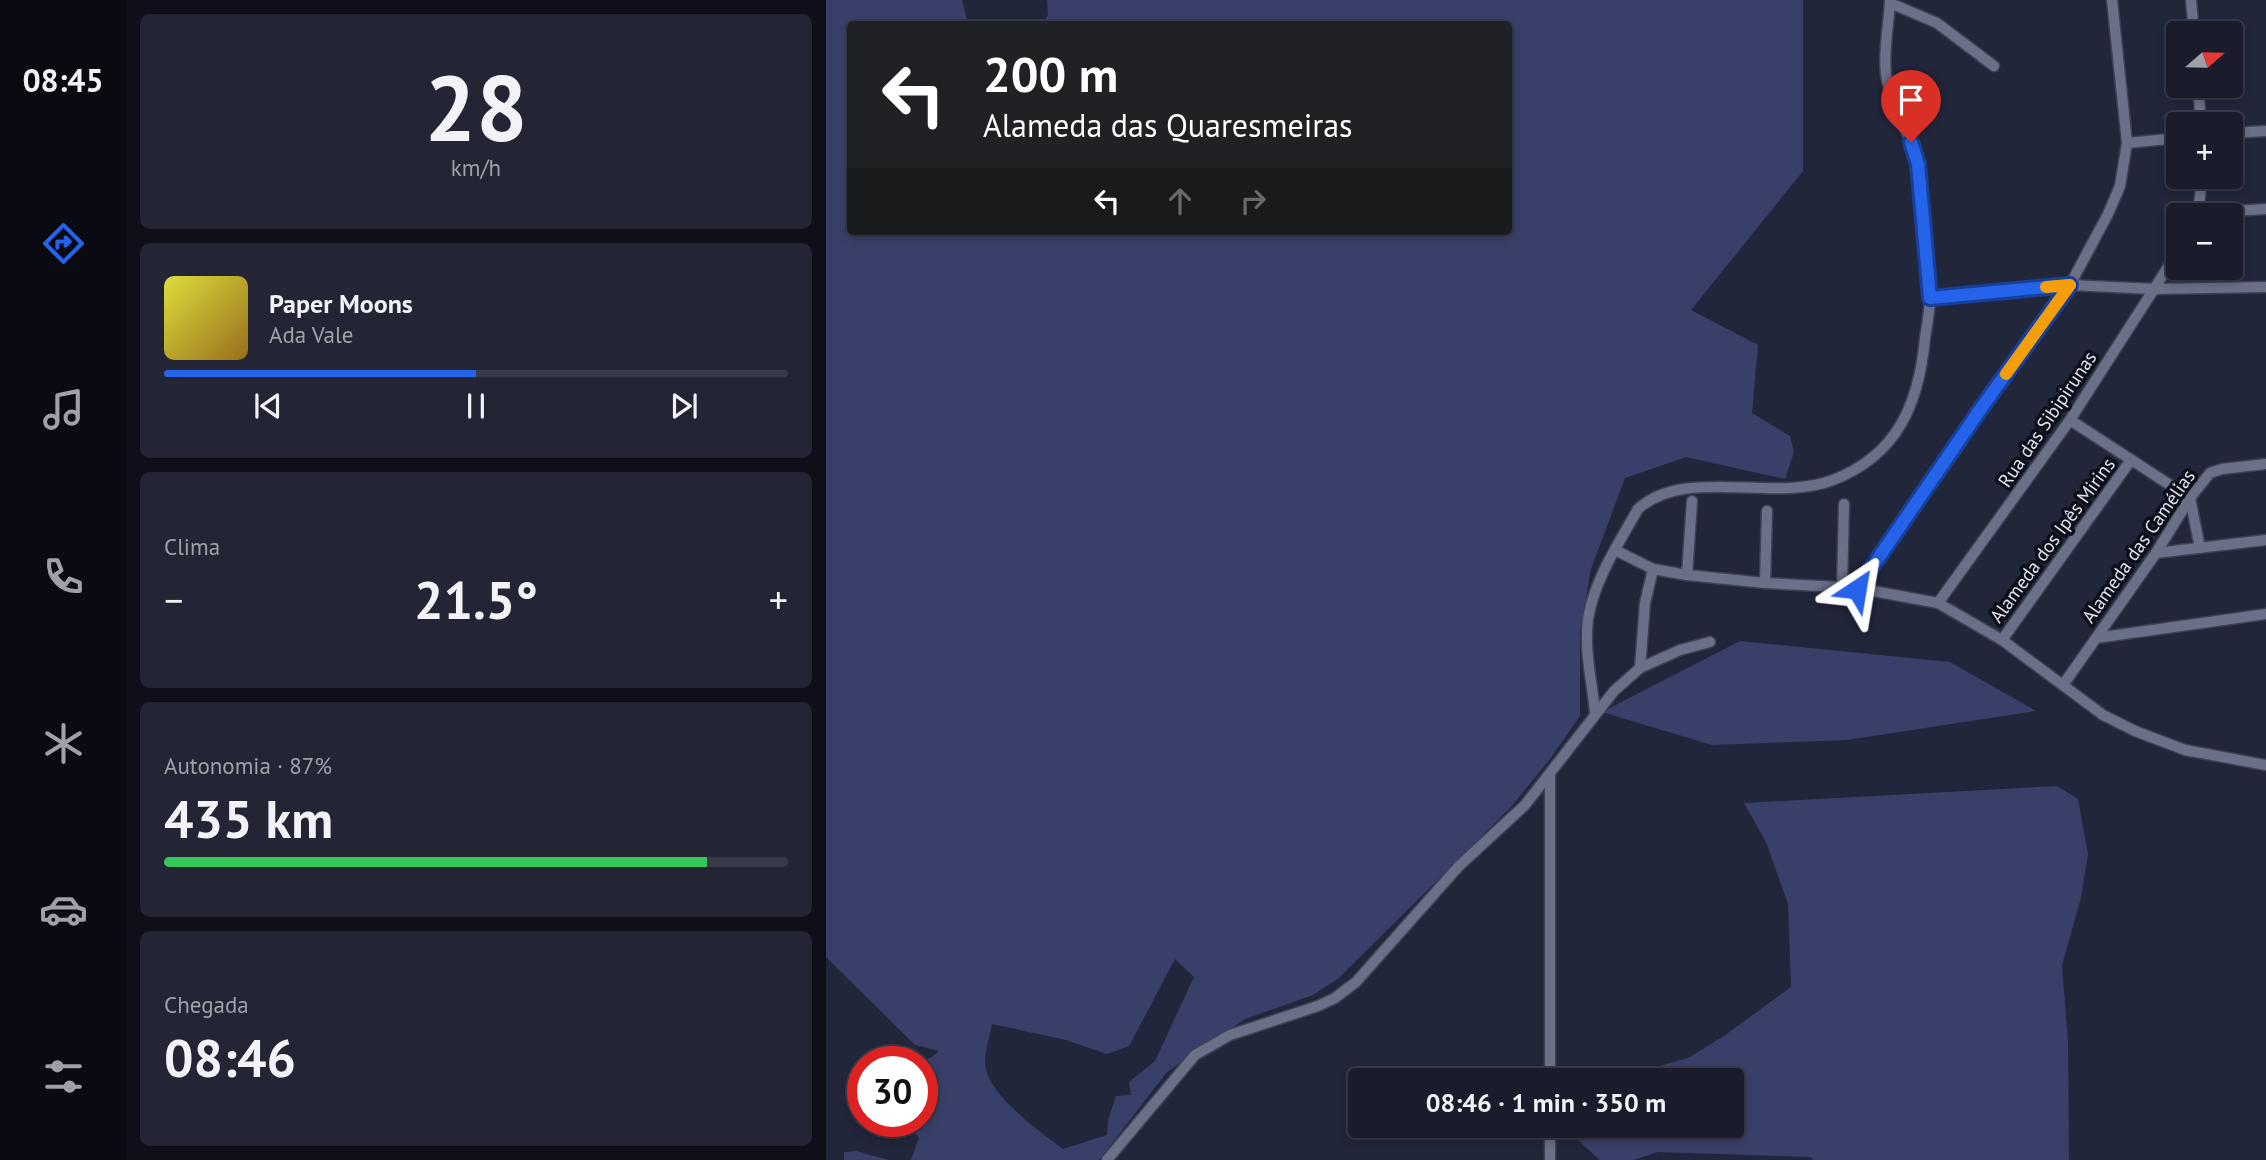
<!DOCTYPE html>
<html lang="pt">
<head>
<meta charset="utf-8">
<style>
	:root { --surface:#1a1c2c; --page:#232534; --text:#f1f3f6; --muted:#9fa1a9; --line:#383a48; --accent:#2563eb }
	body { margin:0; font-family:"PT Sans",sans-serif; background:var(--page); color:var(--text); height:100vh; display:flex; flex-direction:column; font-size:26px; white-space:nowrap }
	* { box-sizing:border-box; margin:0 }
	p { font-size:23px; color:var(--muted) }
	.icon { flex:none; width:38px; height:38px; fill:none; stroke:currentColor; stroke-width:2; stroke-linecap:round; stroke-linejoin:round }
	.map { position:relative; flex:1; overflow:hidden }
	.details { display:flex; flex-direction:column; gap:14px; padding:14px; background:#0e0f18; width:700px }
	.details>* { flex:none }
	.banner { position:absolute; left:21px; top:21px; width:665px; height:214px; border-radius:7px; box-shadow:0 4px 10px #0003,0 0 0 2px var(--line); background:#202124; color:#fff; overflow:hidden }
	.needle { width:46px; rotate:70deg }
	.controls { position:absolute; left:1340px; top:21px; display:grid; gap:14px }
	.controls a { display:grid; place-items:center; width:77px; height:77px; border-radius:7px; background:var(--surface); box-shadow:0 4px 10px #0003,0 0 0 2px var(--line); font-size:35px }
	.speed { position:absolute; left:21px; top:1046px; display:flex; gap:14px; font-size:35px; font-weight:700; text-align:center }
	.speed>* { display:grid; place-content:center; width:91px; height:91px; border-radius:50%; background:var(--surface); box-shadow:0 4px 10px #0003,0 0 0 2px var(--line); line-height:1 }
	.speed .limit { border:10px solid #d22; background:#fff; color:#111 }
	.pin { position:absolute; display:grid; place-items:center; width:60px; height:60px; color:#fff; margin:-72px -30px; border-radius:50% 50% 50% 0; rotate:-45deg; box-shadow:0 0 7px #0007 }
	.pin .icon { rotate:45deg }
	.me { position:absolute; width:77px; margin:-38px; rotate:33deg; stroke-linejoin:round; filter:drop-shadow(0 0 5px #0008) }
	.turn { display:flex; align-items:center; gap:24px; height:147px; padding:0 21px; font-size:32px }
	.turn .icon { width:91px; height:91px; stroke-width:2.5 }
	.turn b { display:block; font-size:49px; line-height:60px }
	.lanes { display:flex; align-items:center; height:66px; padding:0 21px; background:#0003; justify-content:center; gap:35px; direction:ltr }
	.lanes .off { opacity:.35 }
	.big { font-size:52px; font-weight:800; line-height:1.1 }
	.details .card { flex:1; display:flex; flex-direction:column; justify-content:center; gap:10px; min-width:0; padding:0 24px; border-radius:10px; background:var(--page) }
	.details .dial { align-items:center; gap:0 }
	.dial b { font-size:91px; line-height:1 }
	.song { display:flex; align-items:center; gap:21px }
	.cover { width:84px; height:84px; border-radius:10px; background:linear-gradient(135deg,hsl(60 70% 55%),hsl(40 70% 35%)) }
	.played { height:7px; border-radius:4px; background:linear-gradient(90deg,var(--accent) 50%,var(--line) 50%) }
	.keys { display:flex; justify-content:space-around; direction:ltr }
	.heat { display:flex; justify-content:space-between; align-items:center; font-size:38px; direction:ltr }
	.charge { height:10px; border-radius:5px; background:linear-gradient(90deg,#34c759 87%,var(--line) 0) }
	.trip { position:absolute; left:522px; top:1068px; width:396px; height:70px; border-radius:7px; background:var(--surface); box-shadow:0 4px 10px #0003,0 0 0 2px var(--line); font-weight:800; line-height:70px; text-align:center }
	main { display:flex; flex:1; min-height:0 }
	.dock { display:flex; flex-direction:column; width:126px; justify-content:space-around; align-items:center; background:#0a0b12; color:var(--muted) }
	.dock .icon { width:49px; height:49px }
	.dock .current { color:var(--accent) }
	.dock b { font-size:32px; color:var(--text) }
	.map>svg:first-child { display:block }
	.green { fill:#3a3f69; fill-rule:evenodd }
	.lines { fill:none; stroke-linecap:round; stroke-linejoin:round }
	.street-casing { stroke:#3f4153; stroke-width:13 }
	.street { stroke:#6b7089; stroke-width:10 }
	.route-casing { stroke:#184099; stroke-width:18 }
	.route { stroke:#2563eb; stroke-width:12 }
	.slow { stroke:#f59e0b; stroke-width:12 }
	.labels { text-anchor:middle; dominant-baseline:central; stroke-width:7; stroke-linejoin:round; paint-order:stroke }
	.street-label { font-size:19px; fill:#e0e3f1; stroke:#0e1019 }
</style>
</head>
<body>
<main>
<nav class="dock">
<b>08:45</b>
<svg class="icon current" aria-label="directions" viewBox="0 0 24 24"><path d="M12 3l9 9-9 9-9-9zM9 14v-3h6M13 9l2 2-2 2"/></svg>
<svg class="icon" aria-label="music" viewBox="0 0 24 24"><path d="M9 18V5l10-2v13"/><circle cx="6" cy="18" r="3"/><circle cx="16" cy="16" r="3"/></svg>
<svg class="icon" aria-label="phone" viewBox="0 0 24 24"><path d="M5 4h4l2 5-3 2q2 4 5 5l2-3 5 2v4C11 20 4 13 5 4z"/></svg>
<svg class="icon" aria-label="climate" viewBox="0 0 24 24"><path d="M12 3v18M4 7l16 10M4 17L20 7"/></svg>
<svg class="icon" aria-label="car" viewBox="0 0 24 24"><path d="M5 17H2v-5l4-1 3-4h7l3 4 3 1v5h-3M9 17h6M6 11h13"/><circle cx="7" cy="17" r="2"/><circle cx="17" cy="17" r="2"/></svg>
<svg class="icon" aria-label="filters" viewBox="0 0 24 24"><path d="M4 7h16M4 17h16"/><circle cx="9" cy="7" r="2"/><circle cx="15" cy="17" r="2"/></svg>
</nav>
<section class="details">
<div class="card dial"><b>28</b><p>km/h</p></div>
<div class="card">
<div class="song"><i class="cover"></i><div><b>Paper Moons</b><p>Ada Vale</p></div></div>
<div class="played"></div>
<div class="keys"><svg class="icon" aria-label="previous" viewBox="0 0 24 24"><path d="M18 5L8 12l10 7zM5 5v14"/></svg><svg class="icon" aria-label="pause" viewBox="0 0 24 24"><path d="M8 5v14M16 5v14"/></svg><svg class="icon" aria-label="next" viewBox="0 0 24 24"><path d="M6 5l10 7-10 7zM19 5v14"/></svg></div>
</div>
<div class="card"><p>Clima</p>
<div class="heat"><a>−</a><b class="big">21.5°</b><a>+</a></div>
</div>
<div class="card"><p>Autonomia · 87%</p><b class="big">435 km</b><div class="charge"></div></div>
<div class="card"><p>Chegada</p><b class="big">08:46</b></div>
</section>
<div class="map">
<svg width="1440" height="1160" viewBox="0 0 1440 1160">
	<rect width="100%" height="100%" fill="#22263b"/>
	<g class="green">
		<path d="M0,0h136l6,24h-118v207h658v-207h-465l5,-9 -1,-15h756v171l-112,139 67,35 -6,68 38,23 4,16 -9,27 -99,-22 -61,21 -34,91 -11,62v85l-30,43 -39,48 -172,171 -26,17 -68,24 -78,53 -68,88h-188l8,-22 -13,-16h16v-15l4,-11 -4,-4v-28l17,-13 -24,-6 -89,-88zM349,959l19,18 -39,84 -26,21 2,13 -15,1 -8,24 -1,15 -44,14c-23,-17 -78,-56 -78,-87 0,-12 5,-26 7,-38l74,16 41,14 22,-8z"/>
		<path d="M914,641l210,21 86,49 -189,29 -135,5 -110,-33z"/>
		<path d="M1231,786l21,13 10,55 -7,44 -19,67 6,76 1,119h-256l-3,-3 -152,-5 -25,8h-33l-29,-26 -2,-9h162v-45h-152l12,-9h51l46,-13 36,-22 67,-49 -3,-83 -22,-62 -22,-39z"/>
		<path d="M30,1151l33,9h-45v-8z"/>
	</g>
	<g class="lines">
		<g class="street-casing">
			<g id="street">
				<path d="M1365,0l3,33"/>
				<path d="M1064,3l47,20 57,43"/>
				<path d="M1372,86l3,38"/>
				<path d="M1405,133l35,-2"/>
				<path d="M1301,143l52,-5"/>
				<path d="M1373,213l67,-4"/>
				<path d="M1372,215l4,-38"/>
				<path d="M1104,298l140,-13 84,4 112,-2"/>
				<path d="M1244,420l120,78 10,50"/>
				<path d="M789,550l38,19 34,6 78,8 92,5 81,15 64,37 101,75 32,16 50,19 81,15"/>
				<path d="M1330,553l110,-13"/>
				<path d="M861,575l5,-74"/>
				<path d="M939,583l2,-72"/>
				<path d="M1016,588l2,-84"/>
				<path d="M1031,588l125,-181 88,-122 38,-71 12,-28 7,-43 -15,-143"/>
				<path d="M1112,603l132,-183 109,-170"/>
				<path d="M1270,638l170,-24"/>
				<path d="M1176,640l129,-180"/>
				<path d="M814,668l5,-65 8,-34"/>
				<path d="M1237,685l93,-132 34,-55 20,-25 12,-4 44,-5"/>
				<path d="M769,712c-3,-30 -11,-62 -7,-93 6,-39 31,-76 50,-110 47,-43 135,-6 195,-29 65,-25 86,-77 92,-142 2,-13 5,-28 5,-42 -2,-24 -6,-49 -9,-74 -2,-19 1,-39 -3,-58 -7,-31 -28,-58 -32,-90 -3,-23 3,-50 4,-74"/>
				<path d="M724,1080v-306"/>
				<path d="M281,1160l88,-105 35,-20 88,-29 17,-8 21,-16 103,-116 66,-61 89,-114 26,-23 40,-18 30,-8"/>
				<path d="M724,1160v-35"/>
			</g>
		</g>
		<use href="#street" class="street"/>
	</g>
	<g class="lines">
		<g class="route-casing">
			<path id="route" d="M1031,589l125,-182 88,-122 -140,13 -12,-134 -7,-22"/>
		</g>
		<use href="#route" class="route"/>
		<path class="slow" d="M1180,374l64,-89 -24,2"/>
	</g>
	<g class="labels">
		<g class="street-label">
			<text transform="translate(1221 419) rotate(-56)">Rua das Sibipirunas</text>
			<text transform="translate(1226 540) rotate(-54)">Alameda dos Ipês Mirins</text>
			<text transform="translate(1312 546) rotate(-55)">Alameda das Camélias</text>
		</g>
	</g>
</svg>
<div class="controls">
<a><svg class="needle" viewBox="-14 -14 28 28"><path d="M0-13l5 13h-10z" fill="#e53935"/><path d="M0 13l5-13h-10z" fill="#9fa1a9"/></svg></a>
<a>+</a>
<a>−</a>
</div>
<div class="speed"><div class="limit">30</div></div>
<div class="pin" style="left:1085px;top:142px;background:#d93025"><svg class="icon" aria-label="arrive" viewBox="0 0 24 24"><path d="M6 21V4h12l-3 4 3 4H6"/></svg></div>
<svg class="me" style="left:1031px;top:589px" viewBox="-20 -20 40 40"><path d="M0-17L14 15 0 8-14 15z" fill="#2563eb" stroke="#fff" stroke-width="4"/></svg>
<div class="trip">08:46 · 1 min · 350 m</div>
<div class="banner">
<div class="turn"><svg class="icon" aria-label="left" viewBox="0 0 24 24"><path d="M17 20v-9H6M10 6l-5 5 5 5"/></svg><div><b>200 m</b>Alameda das Quaresmeiras</div></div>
<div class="lanes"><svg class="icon" aria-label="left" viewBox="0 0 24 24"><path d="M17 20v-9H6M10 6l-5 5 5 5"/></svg><svg class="icon off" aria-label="ahead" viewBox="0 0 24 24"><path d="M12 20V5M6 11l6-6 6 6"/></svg><svg class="icon off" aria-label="right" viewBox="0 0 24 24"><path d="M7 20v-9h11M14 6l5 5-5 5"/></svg></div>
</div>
</div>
</main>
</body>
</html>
